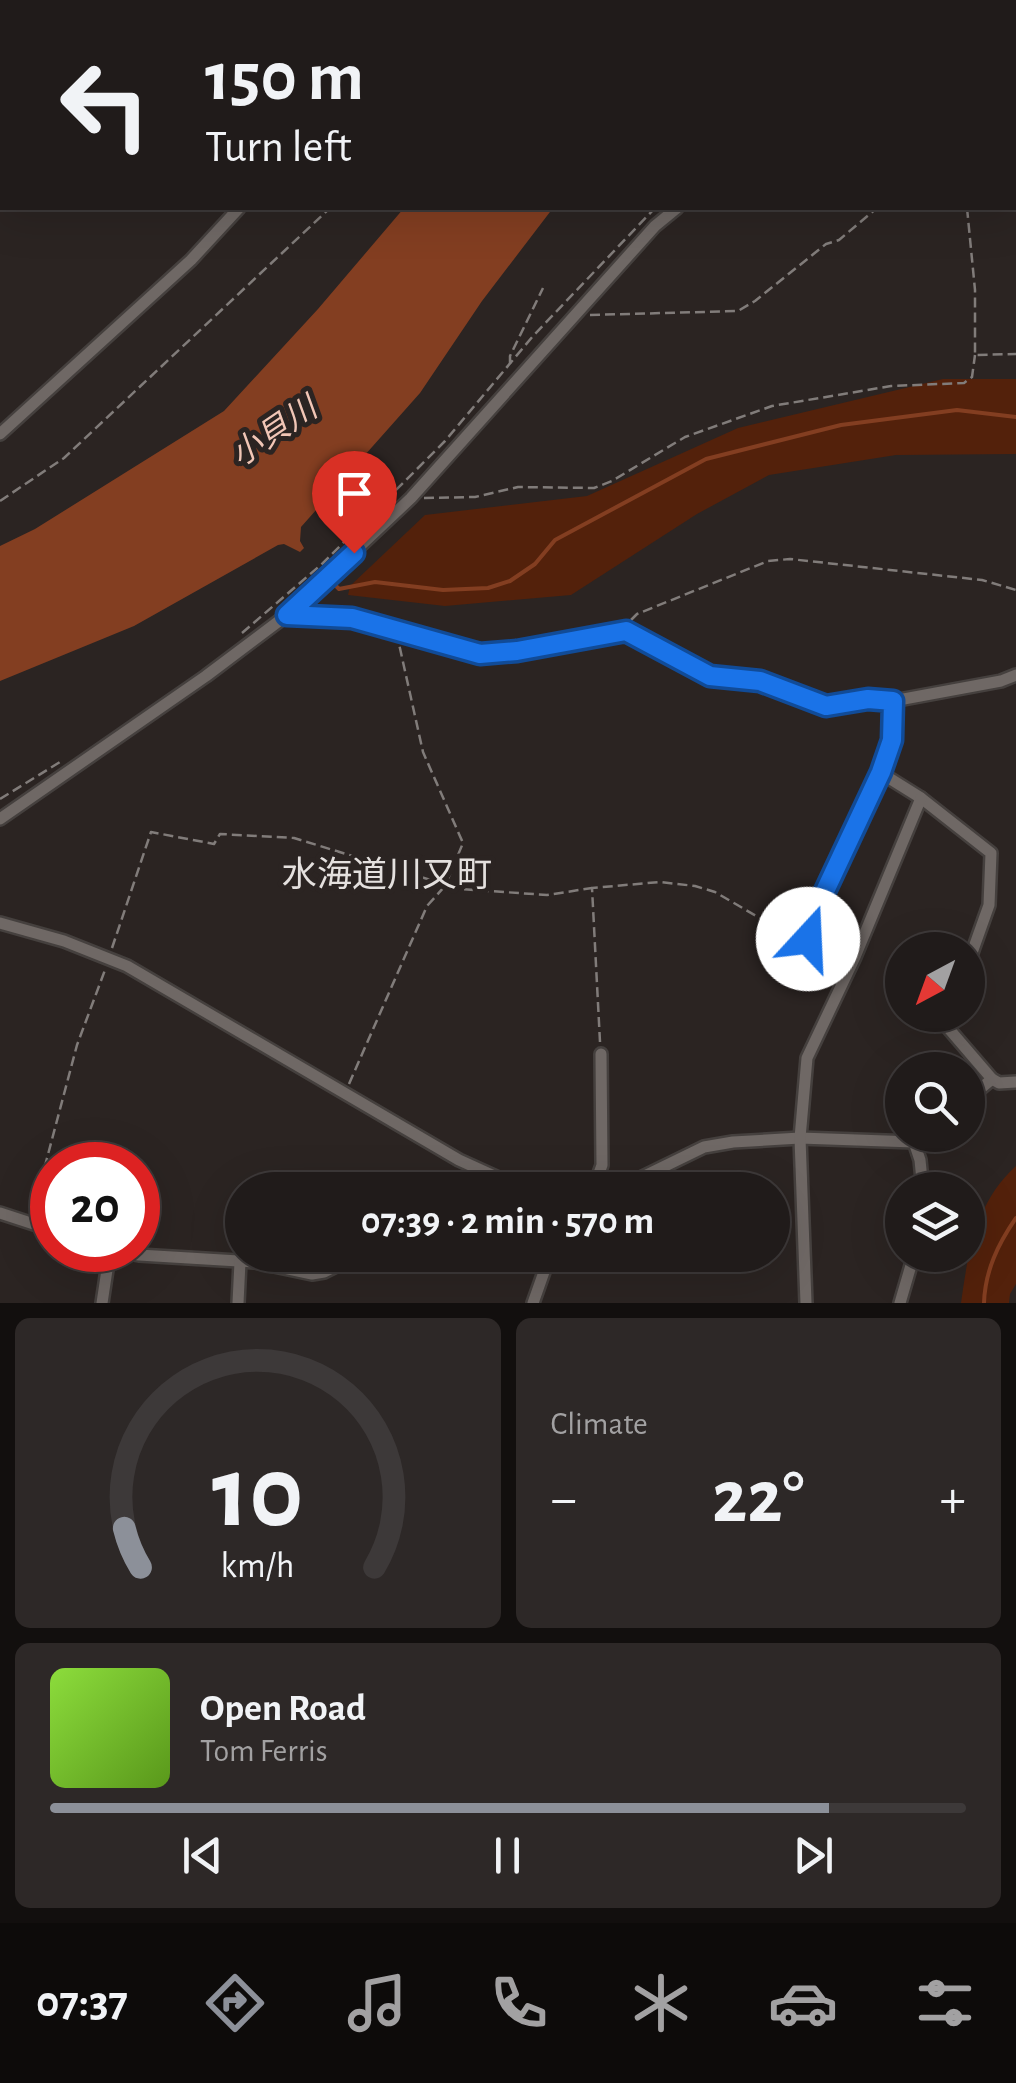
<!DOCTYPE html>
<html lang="en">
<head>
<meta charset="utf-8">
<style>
	:root { --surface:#201b1a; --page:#2d2827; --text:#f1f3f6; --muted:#a2a1a2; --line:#3d3939; --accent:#8c9099 }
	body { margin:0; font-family:"Alegreya Sans","Noto Sans JP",sans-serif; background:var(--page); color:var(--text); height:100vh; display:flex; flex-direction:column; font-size:38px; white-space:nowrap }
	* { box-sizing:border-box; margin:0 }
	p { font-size:32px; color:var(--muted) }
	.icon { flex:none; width:55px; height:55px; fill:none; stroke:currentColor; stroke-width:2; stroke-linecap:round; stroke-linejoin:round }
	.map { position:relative; height:1303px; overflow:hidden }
	.drawer { display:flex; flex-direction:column; gap:15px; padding:15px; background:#120f0e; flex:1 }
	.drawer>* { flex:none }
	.guide { position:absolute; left:0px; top:0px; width:1018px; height:210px; box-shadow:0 10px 40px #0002,0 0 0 2px var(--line); background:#201b1a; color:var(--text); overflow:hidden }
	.needle { width:65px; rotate:221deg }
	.buttons { position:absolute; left:885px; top:932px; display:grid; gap:20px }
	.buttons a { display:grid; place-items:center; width:100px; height:100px; border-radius:50%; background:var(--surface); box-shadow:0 10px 40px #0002,0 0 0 2px var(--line); font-size:50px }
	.speed { position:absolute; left:30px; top:1142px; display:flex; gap:20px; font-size:50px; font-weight:700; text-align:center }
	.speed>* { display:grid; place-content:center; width:130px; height:130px; border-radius:50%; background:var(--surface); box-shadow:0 10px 40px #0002,0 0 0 2px var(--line); line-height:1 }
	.speed .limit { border:15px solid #d22; background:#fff; color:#111 }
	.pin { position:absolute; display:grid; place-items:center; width:85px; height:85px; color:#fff; margin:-102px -42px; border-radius:50% 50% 50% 0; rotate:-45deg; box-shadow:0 0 10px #0007 }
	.pin .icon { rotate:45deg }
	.me { position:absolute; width:110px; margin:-55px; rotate:20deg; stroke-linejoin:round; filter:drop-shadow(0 0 8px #0008) }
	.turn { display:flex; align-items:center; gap:35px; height:210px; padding:0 40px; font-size:45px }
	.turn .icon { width:130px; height:130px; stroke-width:2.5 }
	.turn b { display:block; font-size:70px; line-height:85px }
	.big { font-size:75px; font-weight:600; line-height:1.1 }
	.drawer .tile { flex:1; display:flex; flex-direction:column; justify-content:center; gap:15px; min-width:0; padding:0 35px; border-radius:15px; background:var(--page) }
	.drawer .dial { align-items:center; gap:0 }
	.dial svg { height:260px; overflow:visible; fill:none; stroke:var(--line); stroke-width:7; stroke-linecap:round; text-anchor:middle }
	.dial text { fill:var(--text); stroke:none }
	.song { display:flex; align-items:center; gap:30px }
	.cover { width:120px; height:120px; border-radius:15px; background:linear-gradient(135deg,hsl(90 70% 55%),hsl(90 70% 35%)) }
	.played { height:10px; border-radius:5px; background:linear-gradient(90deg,var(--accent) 85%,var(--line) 85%) }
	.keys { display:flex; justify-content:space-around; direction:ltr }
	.heat { display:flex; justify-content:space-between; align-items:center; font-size:55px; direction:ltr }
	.drawer .tiles { flex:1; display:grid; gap:15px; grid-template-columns:1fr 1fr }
	.tile:last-child { grid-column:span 2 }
	.trip { position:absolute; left:225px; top:1172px; width:565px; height:100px; border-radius:50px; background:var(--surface); box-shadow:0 10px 40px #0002,0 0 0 2px var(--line); font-weight:600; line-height:100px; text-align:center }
	.tabs { display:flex; height:160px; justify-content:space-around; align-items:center; background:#0d0b0a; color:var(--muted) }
	.tabs .icon { width:70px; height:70px }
	.tabs .current { color:var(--accent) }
	.tabs b { font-size:45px; color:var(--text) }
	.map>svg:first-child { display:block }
	.green { fill:#53210b }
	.water { fill:#833e21 }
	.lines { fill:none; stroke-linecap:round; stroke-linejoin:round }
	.stream { stroke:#833e21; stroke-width:4 }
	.minor-casing { stroke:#45403e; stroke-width:16 }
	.path { stroke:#817c7a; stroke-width:2.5; stroke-dasharray:10 5; stroke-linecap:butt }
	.minor { stroke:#6f6865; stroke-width:11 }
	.route-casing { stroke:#114b97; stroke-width:25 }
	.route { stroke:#1a73e8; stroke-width:18 }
	.labels { text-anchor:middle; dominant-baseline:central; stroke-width:10; stroke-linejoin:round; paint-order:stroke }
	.water-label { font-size:32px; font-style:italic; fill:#f1c6b6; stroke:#2b2422 }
	.quarter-label { font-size:35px; fill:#e4e0de; stroke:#2b2422 }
</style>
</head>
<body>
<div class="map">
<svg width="1016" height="1303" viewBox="0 0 1016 1303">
	<rect width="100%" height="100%" fill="#2b2422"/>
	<g class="green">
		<path d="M943,379h73v75l-120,1 -127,20 -72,39 -126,81 -126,11 -97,-11 2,-9 75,-71 162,-19 151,-68z"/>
		<path d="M1016,1166v118l-6,10 -1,9h-48c7,-51 15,-101 55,-137z"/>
	</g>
	<g class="water">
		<path d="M524,0h258l-260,2z"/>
		<path d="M404,208h149l-71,93 -62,92 -119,134 -1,14 4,7 -4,4 -16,-8 -6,1 -144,81 -134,55v-135l35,-17 189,-118 94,-102z"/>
	</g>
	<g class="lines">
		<g class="stream">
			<path d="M131,2l3,-2"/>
			<path d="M0,156l2,-3"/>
			<path d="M334,584l5,5 36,-7 68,8 45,-2 22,-7 25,-17 20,-24 151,-81 135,-34 116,-15 59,7"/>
			<path d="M984,1303c1,-32 14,-59 32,-85"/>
		</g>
		<g class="minor-casing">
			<g id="minor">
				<path d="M144,2l3,-2"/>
				<path d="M417,2l2,-2"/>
				<path d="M1015,21l1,-1"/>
				<path d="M0,171l2,-3"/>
				<path d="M0,434l191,-174 48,-52"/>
				<path d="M287,615l65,4 128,35 37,-3 108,-20 85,45 50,5 66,26 42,-8 25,2 108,-20 15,-6"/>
				<path d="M881,773l40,25 70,55 -2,52 -21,59"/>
				<path d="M0,819l206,-143 81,-61 124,-117 244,-272 22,-18"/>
				<path d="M0,923l64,18 63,25 332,194 44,20 59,10"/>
				<path d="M808,939l10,-33 63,-133 10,-33 2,-39"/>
				<path d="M937,1015l55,64 7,4 17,-1"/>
				<path d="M968,1099l24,-20"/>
				<path d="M914,1142l6,18 3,30"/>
				<path d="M593,1190l9,-25 -1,-111"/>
				<path d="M595,1190l27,-3 82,-40 29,-5 67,-4 114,4 8,-7"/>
				<path d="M0,1213l52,17"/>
				<path d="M112,1250l27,5 116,7 57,12 12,-2 34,-17"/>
				<path d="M391,1255h63"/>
				<path d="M102,1303l8,-53"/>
				<path d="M238,1303l2,-41"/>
				<path d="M533,1303l17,-48"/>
				<path d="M806,1303l-6,-165 7,-80 48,-101 66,-159"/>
				<path d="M900,1303l14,-48"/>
			</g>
		</g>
		<g class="path">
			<path d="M11,2l1,-2"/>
			<path d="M1014,2h2"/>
			<path d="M0,24l2,-5"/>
			<path d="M1015,114h1"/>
			<path d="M1015,122h1"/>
			<path d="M967,208l8,82v65l41,-1"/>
			<path d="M590,315l148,-4 17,-10 71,-57 13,-4 38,-32"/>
			<path d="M510,364v-8l33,-68"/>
			<path d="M424,498l51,-1 43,-10 76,1 18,-7 73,-44 87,-31 119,-20 73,-3 8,-6 3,-22"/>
			<path d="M0,501l64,-43 266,-250"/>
			<path d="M631,620l6,-6 131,-53 22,-2 192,21 34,10"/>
			<path d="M242,633l81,-70 122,-122 88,-105 122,-128"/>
			<path d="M0,799l60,-37"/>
			<path d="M820,944l25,9"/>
			<path d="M112,948l39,-116 63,12 6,-10 74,4 166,51 87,6 45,-7"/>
			<path d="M600,1042l-8,-154 68,-6 35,4 20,6 43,25 40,18"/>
			<path d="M349,1084l78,-178 18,-20 18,-43 -40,-91 -24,-108"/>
			<path d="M33,1211l44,-166 28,-75"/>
		</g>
		<use href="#minor" class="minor"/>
	</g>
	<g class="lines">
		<g class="route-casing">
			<path id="route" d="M354,553l-67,62 65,3 128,36 37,-3 109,-20 84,45 50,5 66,25 42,-7 25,2 -1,39 -11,32 -63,134 -10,33"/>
		</g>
		<use href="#route" class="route"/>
	</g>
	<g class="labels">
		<g class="water-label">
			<text transform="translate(274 432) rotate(-34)">小貝川</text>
		</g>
		<g class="quarter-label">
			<text x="387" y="875">水海道川又町</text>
		</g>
	</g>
</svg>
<div class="buttons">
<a><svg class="needle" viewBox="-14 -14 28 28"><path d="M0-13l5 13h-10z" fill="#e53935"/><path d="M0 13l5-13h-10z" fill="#a2a1a2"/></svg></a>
<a><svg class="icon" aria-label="search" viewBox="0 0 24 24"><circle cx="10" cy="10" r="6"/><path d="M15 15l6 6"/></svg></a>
<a><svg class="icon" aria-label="layers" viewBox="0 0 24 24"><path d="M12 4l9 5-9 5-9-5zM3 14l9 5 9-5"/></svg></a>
</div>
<div class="speed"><div class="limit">20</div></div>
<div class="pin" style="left:354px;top:553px;background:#d93025"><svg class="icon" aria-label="arrive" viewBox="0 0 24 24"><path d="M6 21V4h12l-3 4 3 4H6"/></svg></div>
<svg class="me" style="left:808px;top:939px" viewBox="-20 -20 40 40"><circle r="19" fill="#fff"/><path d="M0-13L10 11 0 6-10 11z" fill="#1a73e8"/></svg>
<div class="trip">07:39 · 2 min · 570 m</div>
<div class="guide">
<div class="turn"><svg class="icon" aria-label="left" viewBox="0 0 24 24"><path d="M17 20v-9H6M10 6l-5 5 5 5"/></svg><div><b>150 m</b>Turn left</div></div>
</div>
</div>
<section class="drawer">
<div class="tiles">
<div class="tile dial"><svg viewBox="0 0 100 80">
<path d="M14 69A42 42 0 1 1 86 69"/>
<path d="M14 69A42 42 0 0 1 9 57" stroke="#8c9099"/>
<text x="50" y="56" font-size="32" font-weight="700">10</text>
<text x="50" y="72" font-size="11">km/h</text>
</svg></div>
<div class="tile"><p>Climate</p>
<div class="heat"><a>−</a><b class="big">22°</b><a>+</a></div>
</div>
<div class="tile">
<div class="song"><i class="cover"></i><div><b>Open Road</b><p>Tom Ferris</p></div></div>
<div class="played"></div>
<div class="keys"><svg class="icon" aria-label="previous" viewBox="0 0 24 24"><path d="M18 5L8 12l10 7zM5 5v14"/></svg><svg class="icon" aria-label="pause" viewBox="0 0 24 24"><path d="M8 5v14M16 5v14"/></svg><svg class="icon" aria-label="next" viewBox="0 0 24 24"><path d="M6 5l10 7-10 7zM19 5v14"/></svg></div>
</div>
</div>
</section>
<nav class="tabs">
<b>07:37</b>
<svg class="icon current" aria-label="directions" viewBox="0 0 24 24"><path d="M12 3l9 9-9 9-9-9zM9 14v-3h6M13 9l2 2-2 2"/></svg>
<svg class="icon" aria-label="music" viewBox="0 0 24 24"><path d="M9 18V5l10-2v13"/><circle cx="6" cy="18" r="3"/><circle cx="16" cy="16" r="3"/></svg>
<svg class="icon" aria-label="phone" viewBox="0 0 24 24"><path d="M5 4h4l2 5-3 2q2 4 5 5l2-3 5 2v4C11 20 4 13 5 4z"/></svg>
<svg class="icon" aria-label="climate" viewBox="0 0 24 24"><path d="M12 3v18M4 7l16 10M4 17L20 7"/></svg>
<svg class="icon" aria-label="car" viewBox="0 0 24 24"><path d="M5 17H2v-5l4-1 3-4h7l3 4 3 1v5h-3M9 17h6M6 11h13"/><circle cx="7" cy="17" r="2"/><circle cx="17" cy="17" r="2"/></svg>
<svg class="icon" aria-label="filters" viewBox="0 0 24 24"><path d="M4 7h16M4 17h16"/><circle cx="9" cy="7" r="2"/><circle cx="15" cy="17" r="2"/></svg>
</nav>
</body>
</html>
